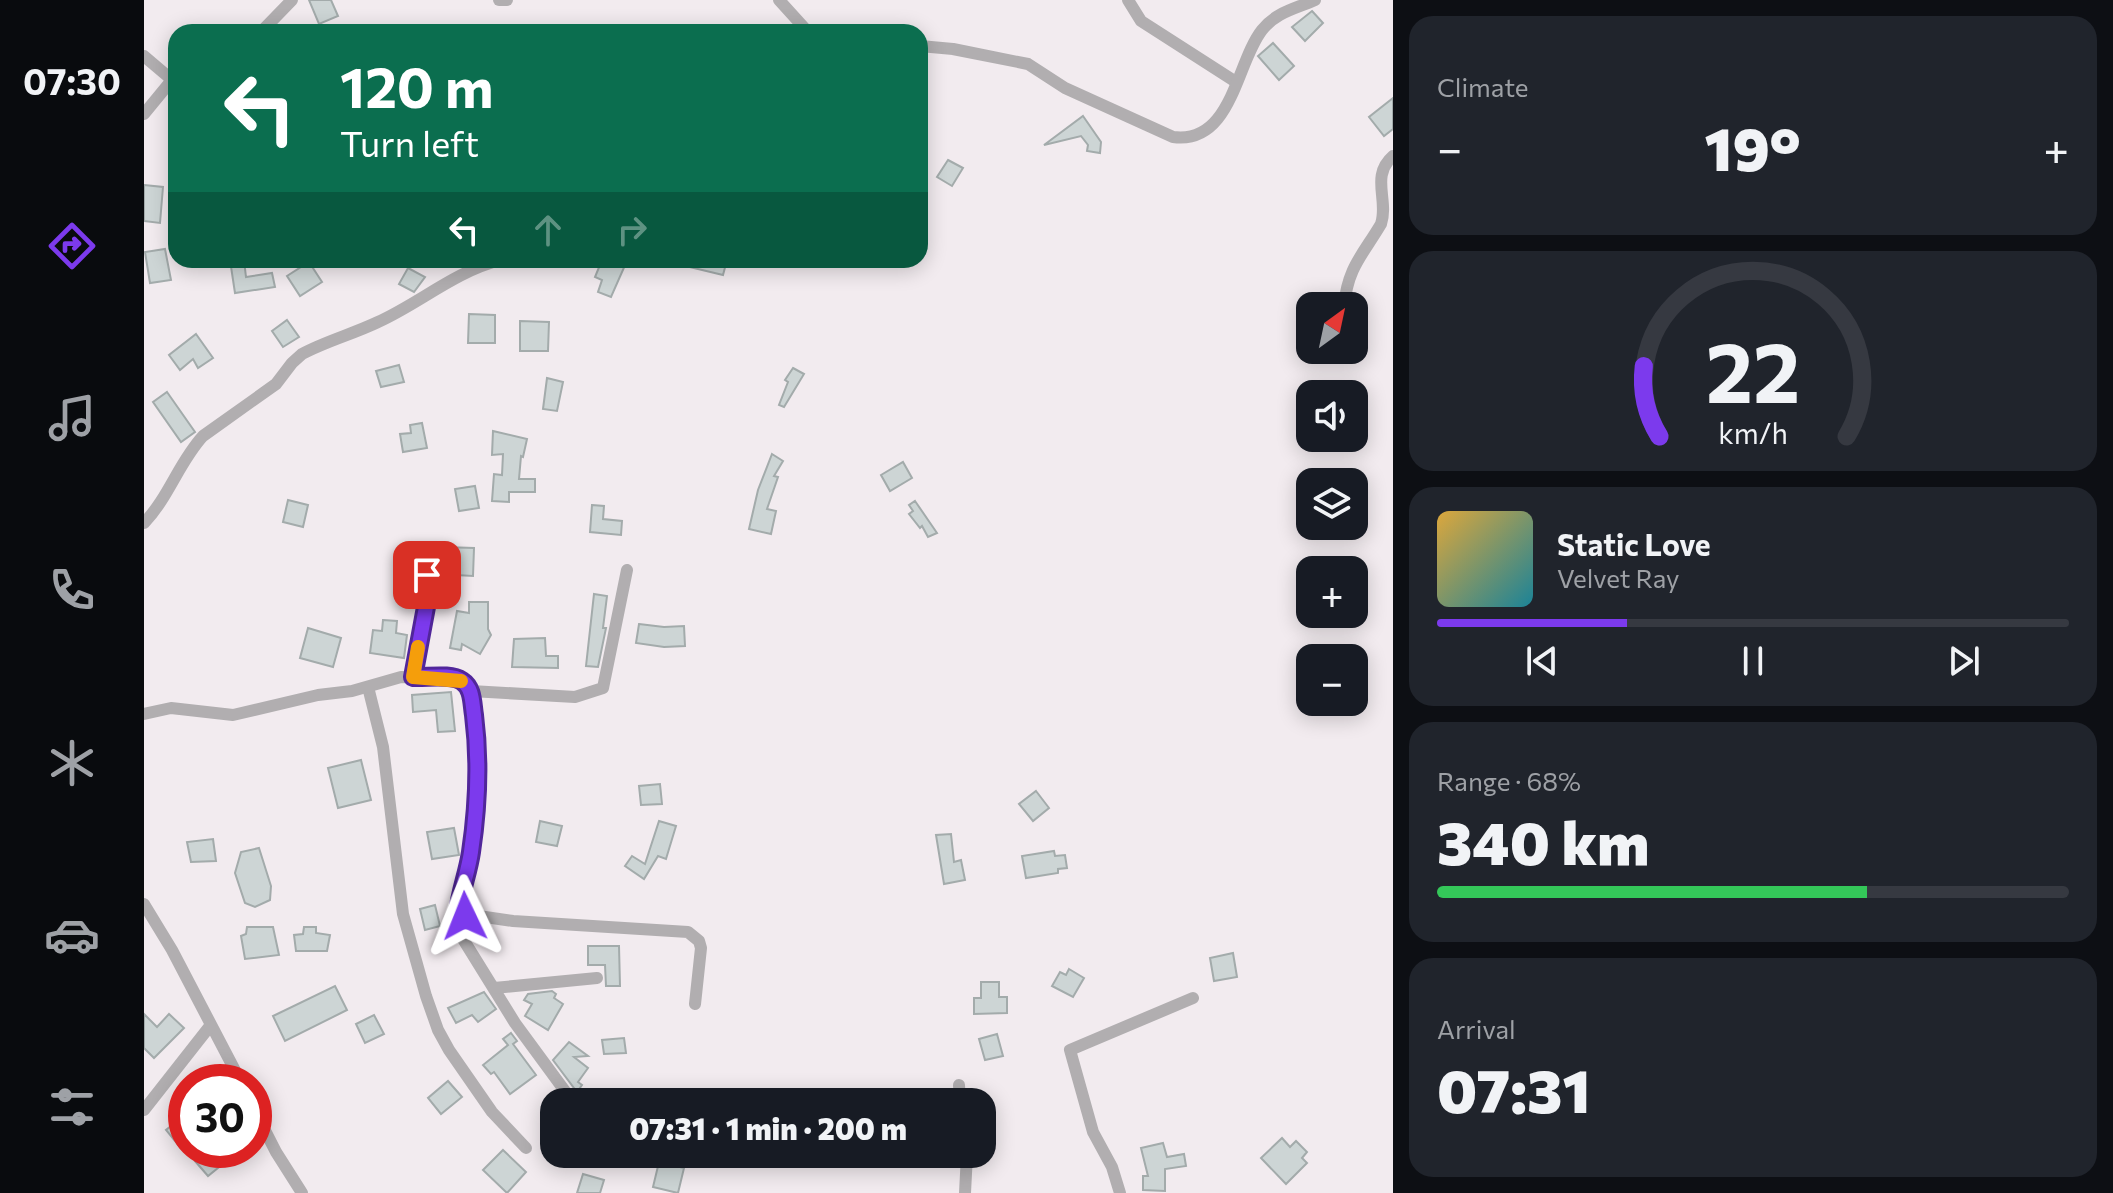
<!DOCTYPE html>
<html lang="en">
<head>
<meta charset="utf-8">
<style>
	:root { --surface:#171b24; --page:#20242c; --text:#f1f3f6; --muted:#9ea1a6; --line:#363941; --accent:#7c3aed }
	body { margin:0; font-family:Commissioner,sans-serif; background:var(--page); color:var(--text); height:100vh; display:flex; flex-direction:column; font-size:30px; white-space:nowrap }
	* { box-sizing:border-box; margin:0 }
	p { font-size:26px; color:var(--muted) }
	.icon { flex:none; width:44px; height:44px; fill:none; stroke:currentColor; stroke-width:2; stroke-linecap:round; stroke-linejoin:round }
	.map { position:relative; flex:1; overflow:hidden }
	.drawer { display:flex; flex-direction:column; gap:16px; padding:16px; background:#0d0f14; width:720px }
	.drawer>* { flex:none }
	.top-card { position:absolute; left:24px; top:24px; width:760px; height:244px; border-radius:24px; box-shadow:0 4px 20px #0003; background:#0b6e4f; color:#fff; overflow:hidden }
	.needle { width:52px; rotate:33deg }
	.controls { position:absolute; left:1152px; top:292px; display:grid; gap:16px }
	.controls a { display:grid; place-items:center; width:72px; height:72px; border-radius:16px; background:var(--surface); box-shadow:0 4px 20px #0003; font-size:40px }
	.speed { position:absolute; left:24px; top:1064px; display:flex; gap:16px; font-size:40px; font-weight:700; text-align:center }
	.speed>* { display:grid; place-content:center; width:104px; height:104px; border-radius:50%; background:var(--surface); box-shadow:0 4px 20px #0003; line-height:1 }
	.speed .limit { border:12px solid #d22; background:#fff; color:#111 }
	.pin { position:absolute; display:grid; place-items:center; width:68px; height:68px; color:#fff; margin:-34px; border-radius:16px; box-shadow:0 4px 12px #0006 }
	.me { position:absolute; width:88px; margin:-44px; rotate:358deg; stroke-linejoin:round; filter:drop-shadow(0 0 6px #0008) }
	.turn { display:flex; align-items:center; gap:28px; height:168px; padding:0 40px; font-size:36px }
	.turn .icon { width:104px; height:104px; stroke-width:2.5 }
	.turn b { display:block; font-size:56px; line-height:68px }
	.lanes { display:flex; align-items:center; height:76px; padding:0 40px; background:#0003; justify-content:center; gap:40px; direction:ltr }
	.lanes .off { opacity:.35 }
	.big { font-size:60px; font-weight:800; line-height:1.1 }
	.drawer .widget { flex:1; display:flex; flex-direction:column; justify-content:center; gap:12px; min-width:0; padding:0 28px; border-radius:24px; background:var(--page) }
	.drawer .dial { align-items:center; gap:0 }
	.dial svg { height:208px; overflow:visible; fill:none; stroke:var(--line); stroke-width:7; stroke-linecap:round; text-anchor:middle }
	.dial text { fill:var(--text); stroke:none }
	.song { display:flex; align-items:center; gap:24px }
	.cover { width:96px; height:96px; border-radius:12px; background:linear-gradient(135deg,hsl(40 70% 55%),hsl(190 70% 35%)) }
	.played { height:8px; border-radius:4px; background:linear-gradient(90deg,var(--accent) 30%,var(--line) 30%) }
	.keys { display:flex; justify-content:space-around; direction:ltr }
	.heat { display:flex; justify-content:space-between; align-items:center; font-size:44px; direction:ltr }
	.charge { height:12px; border-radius:6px; background:linear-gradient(90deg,#34c759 68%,var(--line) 0) }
	.trip { position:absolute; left:396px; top:1088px; width:456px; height:80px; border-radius:24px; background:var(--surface); box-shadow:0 4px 20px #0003; font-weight:800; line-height:80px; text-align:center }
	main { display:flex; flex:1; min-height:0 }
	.menu { display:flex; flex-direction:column; width:144px; justify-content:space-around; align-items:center; background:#090b0e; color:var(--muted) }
	.menu .icon { width:56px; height:56px }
	.menu .active { color:var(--accent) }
	.menu b { font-size:36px; color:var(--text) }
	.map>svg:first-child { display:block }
	.building { fill:#cdd5d5; stroke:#a3abab; stroke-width:2 }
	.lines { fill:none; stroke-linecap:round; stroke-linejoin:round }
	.minor { stroke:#b1aeb0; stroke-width:12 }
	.route-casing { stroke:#51269a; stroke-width:20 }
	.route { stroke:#7c3aed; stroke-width:14 }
	.slow { stroke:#f59e0b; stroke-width:14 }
</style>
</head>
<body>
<main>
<nav class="menu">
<b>07:30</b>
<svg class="icon active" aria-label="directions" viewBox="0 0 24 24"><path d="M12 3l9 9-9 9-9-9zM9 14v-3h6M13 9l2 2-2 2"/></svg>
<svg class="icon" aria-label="music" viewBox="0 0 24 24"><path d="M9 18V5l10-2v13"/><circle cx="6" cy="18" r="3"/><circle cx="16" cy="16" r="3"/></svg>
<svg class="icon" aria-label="phone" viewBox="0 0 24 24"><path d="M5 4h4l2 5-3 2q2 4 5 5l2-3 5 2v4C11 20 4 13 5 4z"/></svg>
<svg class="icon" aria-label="climate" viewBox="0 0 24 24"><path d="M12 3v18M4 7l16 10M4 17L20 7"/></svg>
<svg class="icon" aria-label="car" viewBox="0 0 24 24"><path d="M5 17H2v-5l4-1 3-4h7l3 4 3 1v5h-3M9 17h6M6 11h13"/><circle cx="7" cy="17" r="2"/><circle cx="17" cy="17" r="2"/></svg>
<svg class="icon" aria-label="filters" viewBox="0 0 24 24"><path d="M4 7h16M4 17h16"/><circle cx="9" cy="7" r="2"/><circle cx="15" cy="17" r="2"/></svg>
</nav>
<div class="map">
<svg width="1249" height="1193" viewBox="0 0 1249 1193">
	<rect width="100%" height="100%" fill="#f2ebef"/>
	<g class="building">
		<path d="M165,0h22l7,16 -19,8z"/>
		<path d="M1168,11l11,12 -18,18 -13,-14z"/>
		<path d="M1129,43l21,23 -15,14 -21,-24z"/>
		<path d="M1249,98v31l-9,7 -15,-19z"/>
		<path d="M939,116l18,26 -1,11 -13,-2 1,-6 -7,-9 -37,9z"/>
		<path d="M804,160l15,8 -11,18 -15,-9z"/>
		<path d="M0,185l19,2 -3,36 -16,-2z"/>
		<path d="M21,249l6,31 -21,3 -5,-31z"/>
		<path d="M86,260h14l2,17 26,-4 3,14 -40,6z"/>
		<path d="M458,260h17l7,3 -15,34 -13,-5 4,-12 -7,-3z"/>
		<path d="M533,260h50l-4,15 -46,-11z"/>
		<path d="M165,262l13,20 -22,14 -13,-20z"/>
		<path d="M264,268l17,9 -11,15 -15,-8z"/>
		<path d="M325,314l26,1v28h-27z"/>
		<path d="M143,320l12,17 -16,10 -11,-16z"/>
		<path d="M376,321l29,1 -1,29h-28z"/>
		<path d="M52,334l17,24 -15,10 -5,-9 -13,11 -11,-15z"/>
		<path d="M255,365l5,17 -23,5 -5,-16z"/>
		<path d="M649,368l11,6 -20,33 -5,-2 9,-23 -3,-2z"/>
		<path d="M403,378l16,4 -6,29 -14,-2z"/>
		<path d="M23,392l28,40 -14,10 -28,-40z"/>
		<path d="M278,423l5,25 -24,4 -3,-18 11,-1 -1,-8z"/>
		<path d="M349,431l34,8 -4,18 -2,-1 -2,23h16v13h-26v10l-17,-1 2,-27 8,1 1,-21 -11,1z"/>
		<path d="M628,454l11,7 -9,15 4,1 -11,32 9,2 -5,23 -22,-5 9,-39z"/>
		<path d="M759,462l9,16 -22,13 -9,-16z"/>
		<path d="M331,486l4,22 -20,3 -4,-22z"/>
		<path d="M144,500l20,5 -5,22 -20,-5z"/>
		<path d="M771,501l22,32 -9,4 -6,-11 -2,2 -11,-14 4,-3 -4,-6z"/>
		<path d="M448,505l12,1 -1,13 19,2 -1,14 -31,-3z"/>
		<path d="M299,547l31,1 -1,28 -35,-2z"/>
		<path d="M450,594l13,2 -4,32h3l-8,39 -12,-1z"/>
		<path d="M325,602h19v27l3,6 -11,19 -18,-10 -1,6 -11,-2 7,-37 12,2z"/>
		<path d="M239,620l14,1 -1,12 11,2 -3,23 -34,-5 3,-23 9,1z"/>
		<path d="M495,624l25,3 20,-1 1,20 -21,1 -28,-4z"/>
		<path d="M164,628l33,10 -8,29 -33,-9z"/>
		<path d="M401,638l1,18h12v12l-46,-1 2,-28z"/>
		<path d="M307,692l4,39 -17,1 -2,-22 -23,2 -1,-17z"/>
		<path d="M217,760l10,40 -33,8 -10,-40z"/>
		<path d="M516,784l2,20 -21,1 -2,-19z"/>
		<path d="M892,791l13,17 -16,13 -14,-17z"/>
		<path d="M396,821l22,5 -5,20 -21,-4z"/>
		<path d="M515,821l17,5 -10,33 -8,-3 -14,23 -19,-13 7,-10 13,8z"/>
		<path d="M310,828l5,27 -27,4 -5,-27z"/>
		<path d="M807,834l3,28 7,-2 4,20 -21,4 -8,-49z"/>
		<path d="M69,839l3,22 -25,1 -4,-20z"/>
		<path d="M115,848l12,38 -1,14 -15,7 -10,-4 -10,-30 6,-21z"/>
		<path d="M910,851l1,5 10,-1 2,13 -9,1v4l-32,5 -4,-22z"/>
		<path d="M291,905l5,21 -15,4 -5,-21z"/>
		<path d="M103,927h26l6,28 -34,4 -4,-23 5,-2z"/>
		<path d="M160,927h12v6l14,2 -3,16h-31l-2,-16 9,-1z"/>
		<path d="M444,946h31l1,40h-14l-1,-21h-17z"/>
		<path d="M1089,953l4,24 -23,4 -4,-23z"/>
		<path d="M925,969l15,9 -11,19 -21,-11 8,-14 6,3z"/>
		<path d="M837,982h18v15h8v16l-33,1v-16h7z"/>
		<path d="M191,986l12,24 -62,31 -12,-25z"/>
		<path d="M408,991l4,3 -2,4 9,6 -15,26 -23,-14 7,-12 -8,-4 4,-6z"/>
		<path d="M340,992l12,17 -18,13 -6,-7 -16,8 -8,-15z"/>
		<path d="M0,1014l13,13 12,-13 15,14 -30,30 -10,-10z"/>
		<path d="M230,1015l10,19 -19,9 -9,-19z"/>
		<path d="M367,1033l6,8 -4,3 23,31 -26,19 -16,-22 -3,2 -8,-9 25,-20 -5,-6z"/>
		<path d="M853,1034l6,22 -18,4 -6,-21z"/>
		<path d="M480,1038l2,15 -22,1 -2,-14z"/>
		<path d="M425,1042l19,14 -14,1 14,11 -10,14 4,3 -5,7 -24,-32z"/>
		<path d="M304,1081l14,16 -21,17 -13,-16z"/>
		<path d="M42,1114v28l-6,5 -14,-17z"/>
		<path d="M1138,1138l8,9 6,-6 11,11 -5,6 5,5 -21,21 -25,-26z"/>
		<path d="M1019,1143l4,14 17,-3 2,12 -21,3v22l-22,-1v-14h5l-7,-28z"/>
		<path d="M64,1150h32l-32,26 -13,-15z"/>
		<path d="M359,1150l23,22 -19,21 -24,-23z"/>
		<path d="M515,1162l25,6 -6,25 -25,-6z"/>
		<path d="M439,1174l21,6 -4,13h-23z"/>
	</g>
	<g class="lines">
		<g class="minor">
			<path d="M355,0h8"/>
			<path d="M635,0l29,32"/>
			<path d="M984,0l13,21 95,61"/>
			<path d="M117,32l31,-32"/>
			<path d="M776,46l33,3 75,15 37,24 108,49c59,8 63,-74 89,-107 14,-18 33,-21 53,-30"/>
			<path d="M0,56l27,23"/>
			<path d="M0,114l32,-39"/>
			<path d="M1200,306c4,-39 18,-50 37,-82 8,-24 -11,-48 12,-68"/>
			<path d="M0,523c25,-26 35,-61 59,-87l73,-52 16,-21 10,-9c24,-13 51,-20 76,-32 42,-19 76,-50 122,-62"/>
			<path d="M269,677l13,-70 1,-32 7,-28"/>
			<path d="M224,687l15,60 20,167 23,82 12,34 11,20 43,62 34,36"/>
			<path d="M327,691l104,6 28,-9 24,-118"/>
			<path d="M0,714l27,-6 62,7 85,-20 34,-4 49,-14 58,2 12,12 8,65 -1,39 -8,60 -12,58 55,8 175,11 11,9 2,7 -6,56"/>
			<path d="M0,904l28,46 69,132"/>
			<path d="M314,913v17l5,9 52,84 58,79"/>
			<path d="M350,988l103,-10"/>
			<path d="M815,1085l1,17"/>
			<path d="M110,1109l22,43 26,41"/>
			<path d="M0,1110l66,-84"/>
			<path d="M821,1193l2,-39"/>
			<path d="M976,1193l-8,-26 -19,-35 -23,-82 123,-52"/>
		</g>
	</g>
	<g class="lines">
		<g class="route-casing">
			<path id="route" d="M283,575l-1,32 -13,70c14,1 37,-4 49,4 11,7 10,22 12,34 6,47 4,90 -3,137 -3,21 -11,40 -13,61l7,3"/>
		</g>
		<use href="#route" class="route"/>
		<path class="slow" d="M274,647l-5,30 48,4"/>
	</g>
</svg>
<div class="controls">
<a><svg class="needle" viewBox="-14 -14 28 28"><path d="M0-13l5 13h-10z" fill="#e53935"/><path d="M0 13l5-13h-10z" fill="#9ea1a6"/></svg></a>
<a><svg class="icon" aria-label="sound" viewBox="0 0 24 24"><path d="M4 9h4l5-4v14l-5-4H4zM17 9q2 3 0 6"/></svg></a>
<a><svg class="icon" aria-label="layers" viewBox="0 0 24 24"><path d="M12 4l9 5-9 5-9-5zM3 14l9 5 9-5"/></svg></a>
<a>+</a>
<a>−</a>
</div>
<div class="speed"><div class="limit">30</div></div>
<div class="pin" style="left:283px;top:575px;background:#d93025"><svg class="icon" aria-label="arrive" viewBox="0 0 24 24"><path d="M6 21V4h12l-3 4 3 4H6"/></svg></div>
<svg class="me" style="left:321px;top:916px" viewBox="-20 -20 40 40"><path d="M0-17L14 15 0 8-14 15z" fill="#7c3aed" stroke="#fff" stroke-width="4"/></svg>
<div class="trip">07:31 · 1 min · 200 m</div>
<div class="top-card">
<div class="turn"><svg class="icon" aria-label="left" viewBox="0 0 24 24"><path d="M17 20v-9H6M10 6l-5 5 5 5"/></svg><div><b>120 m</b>Turn left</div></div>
<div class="lanes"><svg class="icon" aria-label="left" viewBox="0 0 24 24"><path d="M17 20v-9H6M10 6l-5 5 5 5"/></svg><svg class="icon off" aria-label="ahead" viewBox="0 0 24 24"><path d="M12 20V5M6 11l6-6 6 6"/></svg><svg class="icon off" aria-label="right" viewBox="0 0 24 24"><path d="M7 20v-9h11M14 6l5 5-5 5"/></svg></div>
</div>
</div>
<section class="drawer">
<div class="widget"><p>Climate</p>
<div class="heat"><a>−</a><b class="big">19°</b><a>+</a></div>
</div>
<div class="widget dial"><svg viewBox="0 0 100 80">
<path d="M14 69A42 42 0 1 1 86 69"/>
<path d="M14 69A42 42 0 0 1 8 42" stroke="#7c3aed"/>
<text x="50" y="56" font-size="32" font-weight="700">22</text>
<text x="50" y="72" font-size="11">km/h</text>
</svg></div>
<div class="widget">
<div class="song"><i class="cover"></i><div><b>Static Love</b><p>Velvet Ray</p></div></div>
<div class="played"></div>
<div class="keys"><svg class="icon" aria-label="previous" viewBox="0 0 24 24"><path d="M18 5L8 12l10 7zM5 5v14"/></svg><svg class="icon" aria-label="pause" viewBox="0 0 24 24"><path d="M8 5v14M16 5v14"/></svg><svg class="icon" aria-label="next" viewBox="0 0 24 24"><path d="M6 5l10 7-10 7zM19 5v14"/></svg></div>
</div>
<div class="widget"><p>Range · 68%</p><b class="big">340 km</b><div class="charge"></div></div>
<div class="widget"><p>Arrival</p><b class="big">07:31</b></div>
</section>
</main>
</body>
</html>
